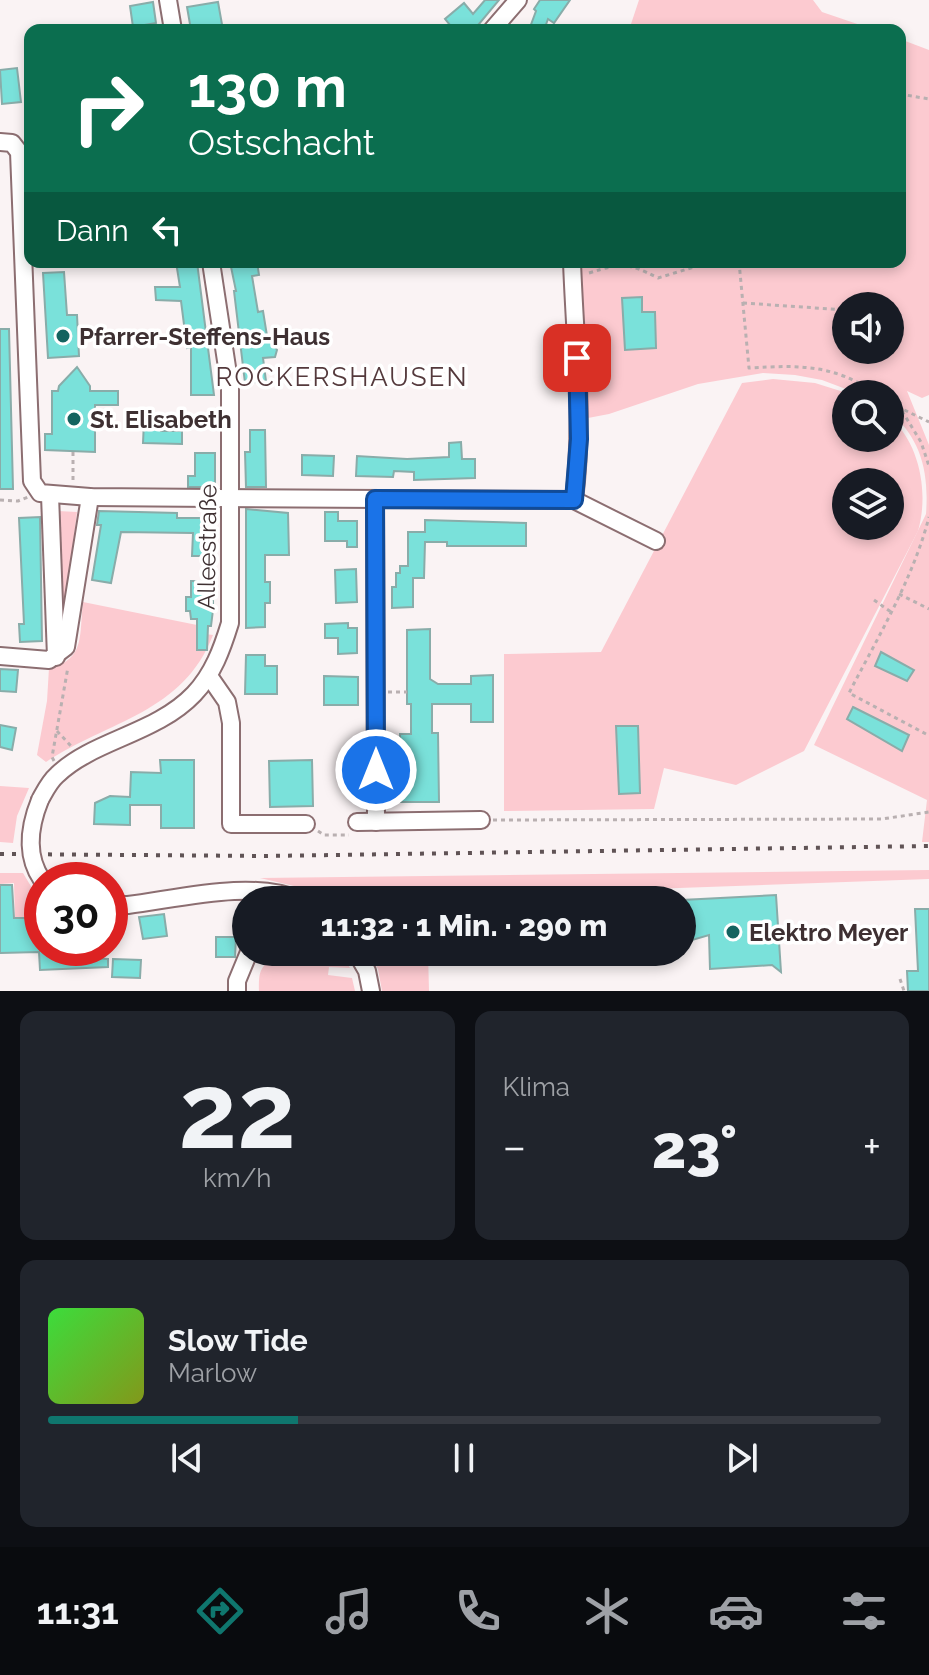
<!DOCTYPE html>
<html lang="de">
<head>
<meta charset="utf-8">
<style>
	:root { --surface:#171b24; --page:#20242c; --text:#f1f3f6; --muted:#9ea1a6; --line:#363941; --accent:#0f766e }
	body { margin:0; font-family:Raleway,sans-serif; background:var(--page); color:var(--text); height:100vh; display:flex; flex-direction:column; font-size:30px; white-space:nowrap }
	* { box-sizing:border-box; margin:0 }
	p { font-size:26px; color:var(--muted) }
	.icon { flex:none; width:44px; height:44px; fill:none; stroke:currentColor; stroke-width:2; stroke-linecap:round; stroke-linejoin:round }
	.map { position:relative; height:991px; overflow:hidden }
	.side { display:flex; flex-direction:column; gap:20px; padding:20px; background:#0d0f14; flex:1 }
	.side>* { flex:none }
	.banner { position:absolute; left:24px; top:24px; width:882px; height:244px; border-radius:16px; box-shadow:0 4px 12px #0003; background:#0b6e4f; color:#fff; overflow:hidden }
	.tools { position:absolute; left:832px; top:292px; display:grid; gap:16px }
	.tools a { display:grid; place-items:center; width:72px; height:72px; border-radius:50%; background:var(--surface); box-shadow:0 4px 12px #0003; font-size:40px }
	.speed { position:absolute; left:24px; top:862px; display:flex; gap:16px; font-size:40px; font-weight:700; text-align:center }
	.speed>* { display:grid; place-content:center; width:104px; height:104px; border-radius:50%; background:var(--surface); box-shadow:0 4px 12px #0003; line-height:1 }
	.speed .limit { border:12px solid #d22; background:#fff; color:#111 }
	.pin { position:absolute; display:grid; place-items:center; width:68px; height:68px; color:#fff; margin:-34px; border-radius:16px; box-shadow:0 4px 12px #0006 }
	.me { position:absolute; width:88px; margin:-44px; rotate:0deg; stroke-linejoin:round; filter:drop-shadow(0 0 6px #0008) }
	.turn { display:flex; align-items:center; gap:28px; height:168px; padding:0 32px; font-size:36px }
	.turn .icon { width:104px; height:104px; stroke-width:2.5 }
	.turn b { display:block; font-size:56px; line-height:68px }
	.then { display:flex; align-items:center; height:76px; padding:0 32px; background:#0003; gap:16px; font-size:30px }
	.big { font-size:60px; font-weight:800; line-height:1.1 }
	.side .tile { flex:1; display:flex; flex-direction:column; justify-content:center; gap:12px; min-width:0; padding:0 28px; border-radius:16px; background:var(--page) }
	.side .dial { align-items:center; gap:0 }
	.dial b { font-size:104px; line-height:1 }
	.song { display:flex; align-items:center; gap:24px }
	.cover { width:96px; height:96px; border-radius:12px; background:linear-gradient(135deg,hsl(120 70% 55%),hsl(70 70% 35%)) }
	.played { height:8px; border-radius:4px; background:linear-gradient(90deg,var(--accent) 30%,var(--line) 30%) }
	.keys { display:flex; justify-content:space-around; direction:ltr }
	.heat { display:flex; justify-content:space-between; align-items:center; font-size:44px; direction:ltr }
	.side .tiles { flex:1; display:grid; gap:20px; grid-template-columns:1fr 1fr }
	.tile:last-child { grid-column:span 2 }
	.trip { position:absolute; left:232px; top:886px; width:464px; height:80px; border-radius:40px; background:var(--surface); box-shadow:0 4px 12px #0003; font-weight:800; line-height:80px; text-align:center }
	.dock { display:flex; height:128px; justify-content:space-around; align-items:center; background:#090b0e; color:var(--muted) }
	.dock .icon { width:56px; height:56px }
	.dock .selected { color:var(--accent) }
	.dock b { font-size:36px; color:var(--text) }
	.map>svg:first-child { display:block }
	.green { fill:#fccad0; fill-rule:evenodd }
	.building { fill:#7ae1da; stroke:#89aca9; stroke-width:2 }
	.lines { fill:none; stroke-linecap:round; stroke-linejoin:round }
	.minor-casing { stroke:#8c6e71; stroke-width:20 }
	.path { stroke:#b9b0b1; stroke-width:3; stroke-dasharray:4 4; stroke-linecap:butt }
	.minor { stroke:#fff; stroke-width:16 }
	.rail { stroke:#605355; stroke-width:4; stroke-dasharray:4 8; stroke-linecap:butt }
	.minor-bridge-casing { stroke:#8c6e71; stroke-width:20; stroke-linecap:butt }
	.minor-bridge { stroke:#fff; stroke-width:16 }
	.route-casing { stroke:#114b97; stroke-width:20 }
	.route { stroke:#1a73e8; stroke-width:14 }
	.poi-dot { fill:#14635f; stroke:#fff; stroke-width:3 }
	.labels { text-anchor:middle; dominant-baseline:central; stroke-width:7; stroke-linejoin:round; paint-order:stroke }
	.poi-label { font-size:24px; font-weight:bold; fill:#3e3032; stroke:#fff; text-anchor:start }
	.street-label { font-size:24px; fill:#3e3032; stroke:#fff }
	.neighbourhood-label { font-size:26px; letter-spacing:2px; fill:#54393c; stroke:#fff }
</style>
</head>
<body>
<div class="map">
<svg width="929" height="991" viewBox="0 0 929 991">
	<rect width="100%" height="100%" fill="#faf3f4"/>
	<g class="green">
		<path d="M639,0h174l9,12 53,18h-246z"/>
		<path d="M900,39l29,11v345l-7,3 -15,-7 22,54v397h-7l5,-42 -113,-55 112,-231c3,-41 -4,-74 -36,-102v-18h-31l-37,-14 -27,-5 -32,-2 -65,11 -89,30 -21,4 -8,-156h320zM846,306h44v44h-44z"/>
		<path d="M773,379l42,4 35,11h-4v44h44v-21c30,27 39,76 28,114l-114,220 -68,34 -72,-17 -10,41 -150,2v-157l97,-2 141,-269zM846,482h44v44h-44z"/>
		<path d="M58,511l19,1 -12,96h-6z"/>
		<path d="M83,602l114,23v8l16,2c-30,78 -105,86 -167,127l-9,-7 10,-54 2,-33c37,-8 30,-34 34,-66z"/>
		<path d="M0,786l29,2 -12,28 -4,27 -13,-1z"/>
		<path d="M929,870v9l-502,18v3h-104l-29,-14 -34,-8z"/>
		<path d="M0,873h23l9,15 -3,10 1,8 12,9v7h-10l-1,-4h-16l-1,-35 -14,1z"/>
		<path d="M327,952h14l9,16 -21,-1 -1,8 24,3 3,13h-96c0,-14 -1,-23 12,-31h58z"/>
		<path d="M368,952h60l1,39h-47l-4,-22z"/>
	</g>
	<g class="building">
		<path d="M485,0h14l-25,30h-20l-9,-11 19,-16 9,11z"/>
		<path d="M540,0h30l-16,23 -6,-4 -4,11h-15l7,-19 -2,-2z"/>
		<path d="M153,2l3,21 -23,4 -3,-21z"/>
		<path d="M218,2l5,28h-32l-4,-23z"/>
		<path d="M17,68l4,34 -19,2 -2,-34z"/>
		<path d="M176,262h21l17,133h-23v-48l-4,1 -6,-47 -25,-1 -1,-13h25z"/>
		<path d="M230,262h27l2,13 -7,1 6,36 5,-1 5,31h4l5,8 -2,7 -12,1 3,23 -21,2 -11,-92h2z"/>
		<path d="M64,272l3,43h10l2,41 -31,2 -5,-85z"/>
		<path d="M642,297v15h13l1,36 -31,2 -3,-52z"/>
		<path d="M0,329h9l4,160h-13z"/>
		<path d="M77,367l13,19v5h28v14h-23v47l-50,-2v-16h7v-43h6l1,-5z"/>
		<path d="M144,421h17v10h21v13l-39,-1z"/>
		<path d="M250,430h15l1,57h-20l-1,-35h5z"/>
		<path d="M461,442l1,17h13v19l-61,2v-8l-20,-1 -1,6 -37,-1 1,-20 50,3 42,-2v-14z"/>
		<path d="M195,453h20v34h-27v-11h7z"/>
		<path d="M302,455l32,1 -1,20 -31,-1z"/>
		<path d="M246,509l42,4 1,42h-24v27h5v21h-5v24l-19,1z"/>
		<path d="M99,511l78,2v5h37v38h-22l1,-23 -72,-1 -10,51 -19,-3 9,-55h-4z"/>
		<path d="M325,512h13v9h19v26h-10v-6h-22z"/>
		<path d="M40,517l2,124 -22,1 -1,-18h5l-5,-106z"/>
		<path d="M425,520l101,3v23h-79v-4h-22l-1,36h-11v29l-21,1v-21h4v-14h4v-7h8v-34h17z"/>
		<path d="M356,569l1,33 -21,1 -1,-33z"/>
		<path d="M191,581h22v29l-2,16h-3l-1,24h-10v-31h-6l-1,-8h-4v-14h5z"/>
		<path d="M348,623v5h9v25l-19,1v-16h-13v-14z"/>
		<path d="M430,629v50l8,5h33v-8l22,-1v47h-22v-18h-39v29h6l1,69h-38l-1,-68h11v-30h-4v-74z"/>
		<path d="M881,652l33,18 -7,11 -32,-15z"/>
		<path d="M246,655h19v11h12v28h-32z"/>
		<path d="M0,669l18,1 -2,22 -16,-1z"/>
		<path d="M324,676l34,1v28h-34z"/>
		<path d="M853,707l56,28 -7,16 -55,-32z"/>
		<path d="M0,725l16,3 -4,22 -12,-3z"/>
		<path d="M616,726h22l2,67 -21,1z"/>
		<path d="M160,760h34v68h-33v-23h-31v20l-36,-1 1,-21 15,-7 20,1 1,-25 30,1z"/>
		<path d="M312,760l1,46 -43,1 -1,-46z"/>
		<path d="M0,885h12l2,33h18v4h3v13h7v13h26v9l40,2v8l-68,3 -1,-18 -39,1z"/>
		<path d="M776,895l5,77 -9,-7 -62,4 -1,-34 -27,8v-43z"/>
		<path d="M915,909h14v82h-21l-1,-20h11z"/>
		<path d="M164,914l3,22 -24,3 -4,-22z"/>
		<path d="M216,937h20l-1,20h-19z"/>
		<path d="M113,959l28,1 -1,18 -28,-1z"/>
	</g>
	<g class="lines">
		<g class="minor-casing">
			<g id="minor">
				<path d="M168,0l5,30"/>
				<path d="M492,30l26,-30"/>
				<path d="M0,142l12,1 7,9 13,329 8,12 50,4 125,1 359,2 82,41"/>
				<path d="M572,262c3,80 12,158 2,238"/>
				<path d="M50,495l6,162"/>
				<path d="M375,499l1,323"/>
				<path d="M0,656l49,4 17,-13 24,-150"/>
				<path d="M209,676l18,26 4,21v101h75"/>
				<path d="M40,800c5,-9 9,-18 17,-25 36,-35 99,-41 137,-81 19,-20 28,-45 36,-71v-236l-19,-125"/>
				<path d="M357,822l124,-2"/>
				<path d="M110,905h18c49,-6 125,-26 171,-5"/>
				<path d="M356,952l11,19 4,20"/>
				<path d="M237,991v-10l12,-29"/>
			</g>
		</g>
		<g class="path">
			<path d="M900,94l29,5"/>
			<path d="M739,262l10,106c51,-3 84,-4 128,26"/>
			<path d="M589,273c32,-10 38,-11 69,5l49,-15 27,-1"/>
			<path d="M743,303l103,7"/>
			<path d="M890,403l39,19"/>
			<path d="M902,411l19,31 8,24"/>
			<path d="M73,452v28"/>
			<path d="M0,500l18,1 10,-4"/>
			<path d="M899,594l30,15"/>
			<path d="M874,600l17,12"/>
			<path d="M388,692h19"/>
			<path d="M57,731l14,15"/>
			<path d="M926,734l-77,-41c29,-56 64,-114 80,-176"/>
			<path d="M54,761l-2,-4 16,-90"/>
			<path d="M493,820l389,-1 47,-7"/>
			<path d="M318,831l6,4h25"/>
			<path d="M900,979l4,12"/>
		</g>
		<use href="#minor" class="minor"/>
		<path class="rail" d="M0,854l266,2 663,-10"/>
		<g class="minor-bridge-casing">
			<path id="minor-bridge" d="M40,800c-11,27 -15,55 2,80"/>
		</g>
		<use href="#minor-bridge" class="minor-bridge"/>
	</g>
	<g class="lines">
		<g class="route-casing">
			<path id="route" d="M376,770l-1,-271 199,1 5,-61 -2,-81"/>
		</g>
		<use href="#route" class="route"/>
	</g>
	<g class="poi-dot">
		<circle cx="63" cy="336" r="8"/>
		<circle cx="74" cy="419" r="8"/>
		<circle cx="733" cy="932" r="8"/>
	</g>
	<g class="labels">
		<g class="poi-label">
			<text x="79" y="336">Pfarrer-Steffens-Haus</text>
			<text x="90" y="419">St. Elisabeth</text>
			<text x="749" y="932">Elektro Meyer</text>
		</g>
		<g class="street-label">
			<text transform="translate(207 547) rotate(-89)">Alleestraße</text>
		</g>
		<g class="neighbourhood-label">
			<text x="342" y="377">ROCKERSHAUSEN</text>
		</g>
	</g>
</svg>
<div class="tools">
<a><svg class="icon" aria-label="sound" viewBox="0 0 24 24"><path d="M4 9h4l5-4v14l-5-4H4zM17 9q2 3 0 6"/></svg></a>
<a><svg class="icon" aria-label="search" viewBox="0 0 24 24"><circle cx="10" cy="10" r="6"/><path d="M15 15l6 6"/></svg></a>
<a><svg class="icon" aria-label="layers" viewBox="0 0 24 24"><path d="M12 4l9 5-9 5-9-5zM3 14l9 5 9-5"/></svg></a>
</div>
<div class="speed"><div class="limit">30</div></div>
<div class="pin" style="left:577px;top:358px;background:#d93025"><svg class="icon" aria-label="arrive" viewBox="0 0 24 24"><path d="M6 21V4h12l-3 4 3 4H6"/></svg></div>
<svg class="me" style="left:376px;top:770px" viewBox="-20 -20 40 40"><circle r="17" fill="#1a73e8" stroke="#fff" stroke-width="3"/><path d="M0-11L8 9 0 5-8 9z" fill="#fff"/></svg>
<div class="trip">11:32 · 1 Min. · 290 m</div>
<div class="banner">
<div class="turn"><svg class="icon" aria-label="right" viewBox="0 0 24 24"><path d="M7 20v-9h11M14 6l5 5-5 5"/></svg><div><b>130 m</b>Ostschacht</div></div>
<div class="then">Dann<svg class="icon" aria-label="left" viewBox="0 0 24 24"><path d="M17 20v-9H6M10 6l-5 5 5 5"/></svg></div>
</div>
</div>
<section class="side">
<div class="tiles">
<div class="tile dial"><b>22</b><p>km/h</p></div>
<div class="tile"><p>Klima</p>
<div class="heat"><a>−</a><b class="big">23°</b><a>+</a></div>
</div>
<div class="tile">
<div class="song"><i class="cover"></i><div><b>Slow Tide</b><p>Marlow</p></div></div>
<div class="played"></div>
<div class="keys"><svg class="icon" aria-label="previous" viewBox="0 0 24 24"><path d="M18 5L8 12l10 7zM5 5v14"/></svg><svg class="icon" aria-label="pause" viewBox="0 0 24 24"><path d="M8 5v14M16 5v14"/></svg><svg class="icon" aria-label="next" viewBox="0 0 24 24"><path d="M6 5l10 7-10 7zM19 5v14"/></svg></div>
</div>
</div>
</section>
<nav class="dock">
<b>11:31</b>
<svg class="icon selected" aria-label="directions" viewBox="0 0 24 24"><path d="M12 3l9 9-9 9-9-9zM9 14v-3h6M13 9l2 2-2 2"/></svg>
<svg class="icon" aria-label="music" viewBox="0 0 24 24"><path d="M9 18V5l10-2v13"/><circle cx="6" cy="18" r="3"/><circle cx="16" cy="16" r="3"/></svg>
<svg class="icon" aria-label="phone" viewBox="0 0 24 24"><path d="M5 4h4l2 5-3 2q2 4 5 5l2-3 5 2v4C11 20 4 13 5 4z"/></svg>
<svg class="icon" aria-label="climate" viewBox="0 0 24 24"><path d="M12 3v18M4 7l16 10M4 17L20 7"/></svg>
<svg class="icon" aria-label="car" viewBox="0 0 24 24"><path d="M5 17H2v-5l4-1 3-4h7l3 4 3 1v5h-3M9 17h6M6 11h13"/><circle cx="7" cy="17" r="2"/><circle cx="17" cy="17" r="2"/></svg>
<svg class="icon" aria-label="filters" viewBox="0 0 24 24"><path d="M4 7h16M4 17h16"/><circle cx="9" cy="7" r="2"/><circle cx="15" cy="17" r="2"/></svg>
</nav>
</body>
</html>
